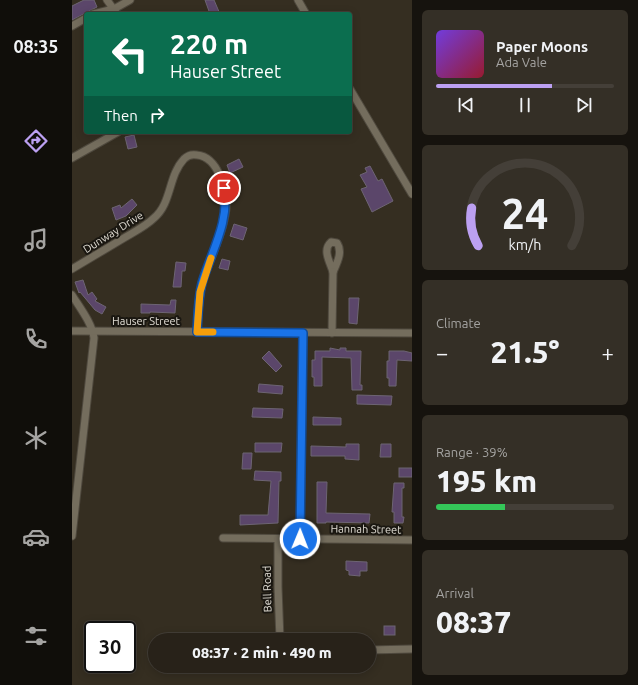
<!DOCTYPE html>
<html lang="en">
<head>
<meta charset="utf-8">
<style>
	:root { --surface:#282219; --page:#342f26; --text:#f1f3f6; --muted:#a5a4a2; --line:#443f38; --accent:#bca0f2 }
	body { margin:0; font-family:Ubuntu,sans-serif; background:var(--page); color:var(--text); height:100vh; display:flex; flex-direction:column; font-size:15px; white-space:nowrap }
	* { box-sizing:border-box; margin:0 }
	p { font-size:13px; color:var(--muted) }
	.icon { flex:none; width:22px; height:22px; fill:none; stroke:currentColor; stroke-width:2; stroke-linecap:round; stroke-linejoin:round }
	.map { position:relative; flex:1; overflow:hidden }
	.details { display:flex; flex-direction:column; gap:10px; padding:10px; background:#16130e; width:226px }
	.details>* { flex:none }
	.top-card { position:absolute; left:12px; top:12px; width:268px; height:122px; border-radius:4px; box-shadow:0 2px 10px #0003,0 0 0 1px var(--line); background:#0b6e4f; color:#fff; overflow:hidden }
	.speed { position:absolute; left:12px; top:621px; display:flex; gap:8px; font-size:20px; font-weight:700; text-align:center }
	.speed>* { display:grid; place-content:center; width:52px; height:52px; border-radius:50%; background:var(--surface); box-shadow:0 2px 10px #0003,0 0 0 1px var(--line); line-height:1 }
	.speed .limit { border:2px solid #111; border-radius:6px; background:#fff; color:#111 }
	.pin { position:absolute; display:grid; place-items:center; width:34px; height:34px; color:#fff; margin:-17px; border:2px solid #fff; border-radius:50%; box-shadow:0 1px 4px #0007 }
	.me { position:absolute; width:44px; margin:-22px; rotate:1deg; stroke-linejoin:round; filter:drop-shadow(0 0 3px #0008) }
	.turn { display:flex; align-items:center; gap:14px; height:84px; padding:0 20px; font-size:18px }
	.turn .icon { width:52px; height:52px; stroke-width:2.5 }
	.turn b { display:block; font-size:28px; line-height:34px }
	.then { display:flex; align-items:center; height:38px; padding:0 20px; background:#0003; gap:8px; font-size:15px }
	.big { font-size:30px; font-weight:800; line-height:1.1 }
	.details .widget { flex:1; display:flex; flex-direction:column; justify-content:center; gap:6px; min-width:0; padding:0 14px; border-radius:6px; background:var(--page) }
	.details .dial { align-items:center; gap:0 }
	.dial svg { height:104px; overflow:visible; fill:none; stroke:var(--line); stroke-width:7; stroke-linecap:round; text-anchor:middle }
	.dial text { fill:var(--text); stroke:none }
	.song { display:flex; align-items:center; gap:12px }
	.cover { width:48px; height:48px; border-radius:6px; background:linear-gradient(135deg,hsl(260 70% 55%),hsl(350 70% 35%)) }
	.played { height:4px; border-radius:2px; background:linear-gradient(90deg,var(--accent) 65%,var(--line) 65%) }
	.keys { display:flex; justify-content:space-around; direction:ltr }
	.heat { display:flex; justify-content:space-between; align-items:center; font-size:22px; direction:ltr }
	.charge { height:6px; border-radius:3px; background:linear-gradient(90deg,#34c759 39%,var(--line) 0) }
	.trip { position:absolute; left:76px; top:633px; width:228px; height:40px; border-radius:20px; background:var(--surface); box-shadow:0 2px 10px #0003,0 0 0 1px var(--line); font-weight:800; line-height:40px; text-align:center }
	main { display:flex; flex:1; min-height:0 }
	.tabs { display:flex; flex-direction:column; width:72px; justify-content:space-around; align-items:center; background:#100e0a; color:var(--muted) }
	.tabs .icon { width:28px; height:28px }
	.tabs .on { color:var(--accent) }
	.tabs b { font-size:18px; color:var(--text) }
	.map>svg:first-child { display:block }
	.building { fill:#5b466a; stroke:#6d6473 }
	.lines { fill:none; stroke-linecap:round; stroke-linejoin:round }
	.minor-casing { stroke:#4f493e; stroke-width:9 }
	.minor { stroke:#746d5d; stroke-width:7 }
	.route-casing { stroke:#114b97; stroke-width:10 }
	.route { stroke:#1a73e8; stroke-width:7 }
	.slow { stroke:#f59e0b; stroke-width:7 }
	.labels { text-anchor:middle; dominant-baseline:central; stroke-width:4; stroke-linejoin:round; paint-order:stroke }
	.street-label { font-size:11px; fill:#e0dcd3; stroke:#1a1711 }
</style>
</head>
<body>
<main>
<nav class="tabs">
<b>08:35</b>
<svg class="icon on" aria-label="directions" viewBox="0 0 24 24"><path d="M12 3l9 9-9 9-9-9zM9 14v-3h6M13 9l2 2-2 2"/></svg>
<svg class="icon" aria-label="music" viewBox="0 0 24 24"><path d="M9 18V5l10-2v13"/><circle cx="6" cy="18" r="3"/><circle cx="16" cy="16" r="3"/></svg>
<svg class="icon" aria-label="phone" viewBox="0 0 24 24"><path d="M5 4h4l2 5-3 2q2 4 5 5l2-3 5 2v4C11 20 4 13 5 4z"/></svg>
<svg class="icon" aria-label="climate" viewBox="0 0 24 24"><path d="M12 3v18M4 7l16 10M4 17L20 7"/></svg>
<svg class="icon" aria-label="car" viewBox="0 0 24 24"><path d="M5 17H2v-5l4-1 3-4h7l3 4 3 1v5h-3M9 17h6M6 11h13"/><circle cx="7" cy="17" r="2"/><circle cx="17" cy="17" r="2"/></svg>
<svg class="icon" aria-label="filters" viewBox="0 0 24 24"><path d="M4 7h16M4 17h16"/><circle cx="9" cy="7" r="2"/><circle cx="15" cy="17" r="2"/></svg>
</nav>
<div class="map">
<svg width="340" height="685" viewBox="0 0 340 685">
	<rect width="100%" height="100%" fill="#352e21"/>
	<g class="building">
		<path d="M12,0h10l3,7 -25,13v-14z"/>
		<path d="M133,0h9l6,14h-10z"/>
		<path d="M62,135l3,12 -9,2 -3,-12z"/>
		<path d="M167,159l4,8 -13,6 -3,-8z"/>
		<path d="M298,166l8,15 4,-2 11,22 -21,11 -11,-23 6,-2 -7,-12 7,-3 -2,-4z"/>
		<path d="M60,199l5,6 -11,11 -10,4 -4,-12 8,-3 1,3z"/>
		<path d="M162,224l13,4 -4,12 -13,-4z"/>
		<path d="M150,259l8,2 -2,9 -9,-2z"/>
		<path d="M104,262l10,1 -1,8h-3l-1,16h-8z"/>
		<path d="M11,280l5,15 4,-3 5,7 -2,2 11,6 -4,7 -7,-4 -15,-18 -1,1 -4,-11z"/>
		<path d="M277,298h10l-2,26 -8,-1z"/>
		<path d="M99,300h5l-1,13 -25,-1v1h-9v-9l29,1z"/>
		<path d="M258,348l10,2v-2h6v3h15l-1,34h2v5h-10l-1,-32 -29,-1v29h-8v-9h-2v-17h3v-9h15z"/>
		<path d="M197,351l13,15 -6,6 -14,-14z"/>
		<path d="M317,351h15l8,2v8l-15,-1 -1,26h-7v-8h-2v-17h2z"/>
		<path d="M187,384l24,2 -1,8 -24,-2z"/>
		<path d="M285,395l35,1 -1,9 -34,-1z"/>
		<path d="M181,408l30,1 -1,9 -30,-1z"/>
		<path d="M241,417l28,1v7h-28z"/>
		<path d="M183,443h27l-1,9h-26z"/>
		<path d="M274,444h13v16l-14,-1v-3h-34v-10l35,1z"/>
		<path d="M309,444h10v13h-11z"/>
		<path d="M171,453h9l-1,16h-9z"/>
		<rect x="327" y="468" width="13" height="9"/>
		<path d="M183,471l26,1v9h-2l-1,42 -38,2v-10h28l3,-34 -17,-1z"/>
		<path d="M245,482h10l-1,31 44,1 -1,9 -43,-1v1h-9z"/>
		<path d="M322,483h10v5h-2v29h2l-1,6h-9v-11h-2z"/>
		<path d="M274,561l21,1v9h-7v5l-11,-1v-4l-3,-1z"/>
		<rect x="312" y="626" width="11" height="9"/>
	</g>
	<g class="lines">
		<g class="minor-casing">
			<g id="minor">
				<path d="M35,0l10,14"/>
				<path d="M226,0l8,14"/>
				<path d="M21,14l21,-5 16,-9"/>
				<path d="M0,26l14,-8"/>
				<path d="M278,89l62,105"/>
				<path d="M0,158l46,-26"/>
				<path d="M259,242l6,1c6,9 0,20 -4,29 -3,-10 -11,-22 -2,-30z"/>
				<path d="M0,269c17,-10 35,-21 52,-31 10,-6 22,-12 30,-20 18,-15 14,-42 30,-59 3,-3 8,-5 13,-4 22,2 30,37 29,54 -3,26 -17,50 -24,75 -4,16 -4,32 -5,48"/>
				<path d="M0,295c8,13 20,28 22,43l-22,198"/>
				<path d="M0,331l340,2"/>
				<path d="M260,333l1,-61"/>
				<path d="M151,538l189,2"/>
				<path d="M206,539v48l2,53"/>
				<path d="M228,539l3,-206"/>
				<path d="M297,650l43,-1"/>
			</g>
		</g>
		<use href="#minor" class="minor"/>
	</g>
	<g class="lines">
		<g class="route-casing">
			<path id="route" d="M152,188c6,34 -13,64 -22,95 -4,16 -4,33 -5,49l106,1 -3,206"/>
		</g>
		<use href="#route" class="route"/>
		<path class="slow" d="M139,258l-11,34 -3,40h16"/>
	</g>
	<g class="labels">
		<g class="street-label">
			<text transform="translate(41 232) rotate(-32)">Dunway Drive</text>
			<text x="74" y="321">Hauser Street</text>
			<text transform="translate(294 529) rotate(1)">Hannah Street</text>
			<text transform="translate(195 589) rotate(-91)">Bell Road</text>
		</g>
	</g>
</svg>
<div class="speed"><div class="limit">30</div></div>
<div class="pin" style="left:152px;top:188px;background:#d93025"><svg class="icon" aria-label="arrive" viewBox="0 0 24 24"><path d="M6 21V4h12l-3 4 3 4H6"/></svg></div>
<svg class="me" style="left:228px;top:539px" viewBox="-20 -20 40 40"><circle r="17" fill="#1a73e8" stroke="#fff" stroke-width="3"/><path d="M0-11L8 9 0 5-8 9z" fill="#fff"/></svg>
<div class="trip">08:37 · 2 min · 490 m</div>
<div class="top-card">
<div class="turn"><svg class="icon" aria-label="left" viewBox="0 0 24 24"><path d="M17 20v-9H6M10 6l-5 5 5 5"/></svg><div><b>220 m</b>Hauser Street</div></div>
<div class="then">Then<svg class="icon" aria-label="right" viewBox="0 0 24 24"><path d="M7 20v-9h11M14 6l5 5-5 5"/></svg></div>
</div>
</div>
<section class="details">
<div class="widget">
<div class="song"><i class="cover"></i><div><b>Paper Moons</b><p>Ada Vale</p></div></div>
<div class="played"></div>
<div class="keys"><svg class="icon" aria-label="previous" viewBox="0 0 24 24"><path d="M18 5L8 12l10 7zM5 5v14"/></svg><svg class="icon" aria-label="pause" viewBox="0 0 24 24"><path d="M8 5v14M16 5v14"/></svg><svg class="icon" aria-label="next" viewBox="0 0 24 24"><path d="M6 5l10 7-10 7zM19 5v14"/></svg></div>
</div>
<div class="widget dial"><svg viewBox="0 0 100 80">
<path d="M14 69A42 42 0 1 1 86 69"/>
<path d="M14 69A42 42 0 0 1 9 40" stroke="#bca0f2"/>
<text x="50" y="56" font-size="32" font-weight="700">24</text>
<text x="50" y="72" font-size="11">km/h</text>
</svg></div>
<div class="widget"><p>Climate</p>
<div class="heat"><a>−</a><b class="big">21.5°</b><a>+</a></div>
</div>
<div class="widget"><p>Range · 39%</p><b class="big">195 km</b><div class="charge"></div></div>
<div class="widget"><p>Arrival</p><b class="big">08:37</b></div>
</section>
</main>
</body>
</html>
